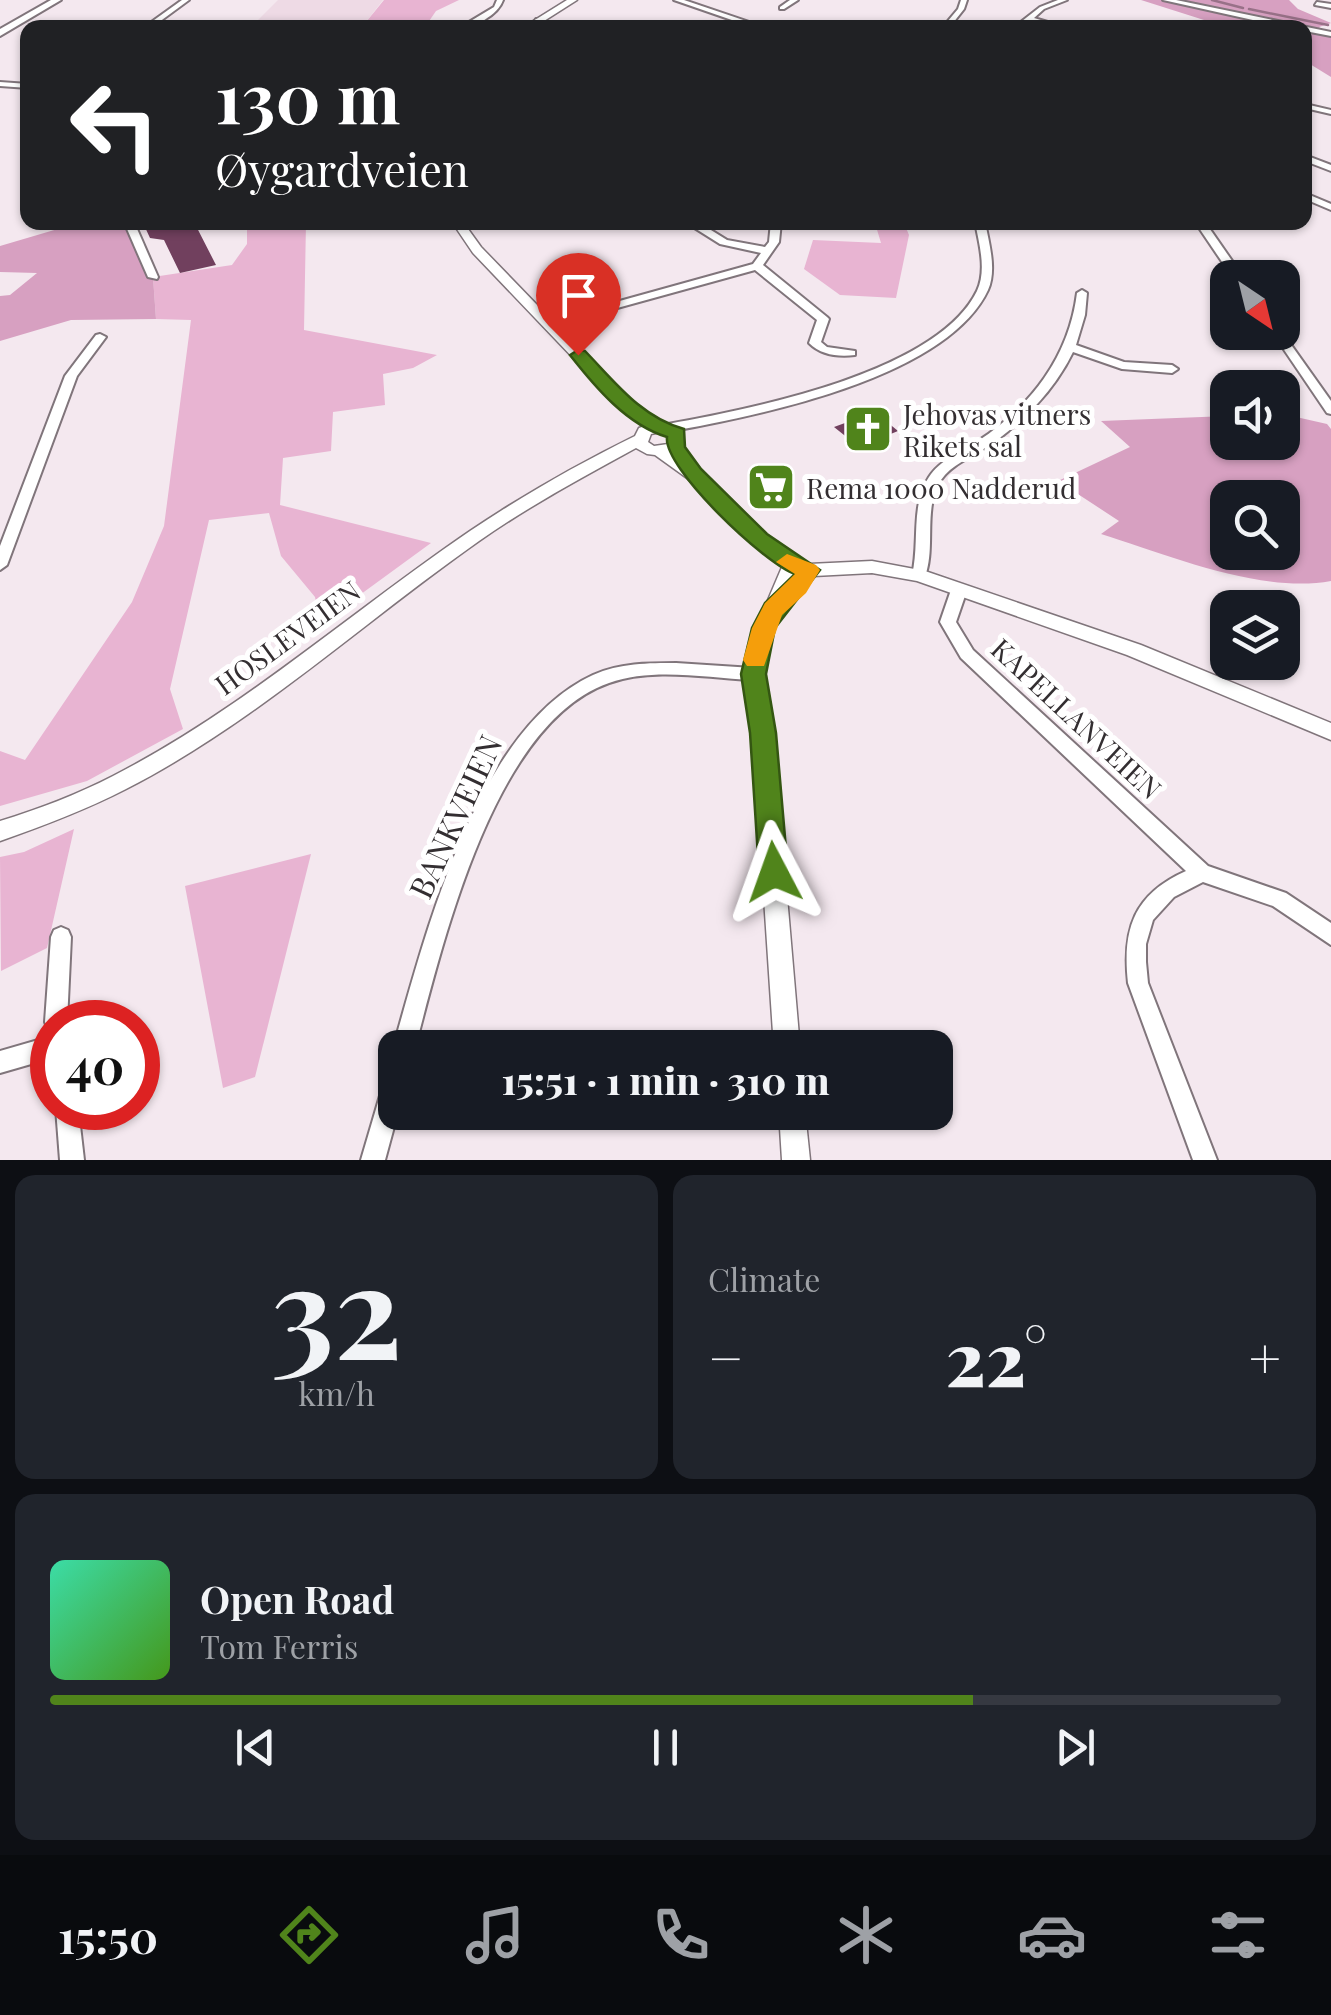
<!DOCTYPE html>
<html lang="en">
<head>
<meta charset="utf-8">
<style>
	:root { --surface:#171b24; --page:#20242c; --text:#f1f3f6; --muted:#9ea1a6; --line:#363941; --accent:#50841b }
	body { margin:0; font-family:"Playfair Display",serif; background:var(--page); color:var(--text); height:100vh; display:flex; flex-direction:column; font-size:38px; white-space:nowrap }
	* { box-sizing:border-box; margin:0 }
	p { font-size:32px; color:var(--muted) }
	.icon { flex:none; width:55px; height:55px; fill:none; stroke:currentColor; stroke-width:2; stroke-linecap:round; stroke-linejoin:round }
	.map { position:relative; height:1160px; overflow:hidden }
	.drawer { display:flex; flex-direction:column; gap:15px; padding:15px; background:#0d0f14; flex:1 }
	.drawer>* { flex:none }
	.top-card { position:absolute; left:20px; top:20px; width:1292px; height:210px; border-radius:20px; box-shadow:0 2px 8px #0004; background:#202124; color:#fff; overflow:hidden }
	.needle { width:65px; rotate:145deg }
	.tools { position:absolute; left:1210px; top:260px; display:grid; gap:20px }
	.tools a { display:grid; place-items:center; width:90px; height:90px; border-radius:20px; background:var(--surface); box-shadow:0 2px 8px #0004; font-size:50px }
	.speed { position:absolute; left:30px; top:1000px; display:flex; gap:20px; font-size:50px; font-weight:700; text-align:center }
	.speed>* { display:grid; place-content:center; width:130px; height:130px; border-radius:50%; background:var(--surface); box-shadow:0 2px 8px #0004; line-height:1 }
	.speed .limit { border:15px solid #d22; background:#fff; color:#111 }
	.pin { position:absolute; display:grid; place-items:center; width:85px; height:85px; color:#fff; margin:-102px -42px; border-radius:50% 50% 50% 0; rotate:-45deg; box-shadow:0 0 10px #0007 }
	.pin .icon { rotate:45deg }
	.me { position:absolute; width:110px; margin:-55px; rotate:356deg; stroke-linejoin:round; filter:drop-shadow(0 0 8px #0008) }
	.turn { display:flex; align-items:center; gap:35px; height:210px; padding:0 30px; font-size:45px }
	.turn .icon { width:130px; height:130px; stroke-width:2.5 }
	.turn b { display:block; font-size:70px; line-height:85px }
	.big { font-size:75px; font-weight:800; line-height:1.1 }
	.drawer .card { flex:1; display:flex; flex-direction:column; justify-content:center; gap:15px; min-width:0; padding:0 35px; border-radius:20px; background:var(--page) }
	.drawer .dial { align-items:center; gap:0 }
	.dial b { font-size:130px; line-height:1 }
	.song { display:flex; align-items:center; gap:30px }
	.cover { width:120px; height:120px; border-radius:15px; background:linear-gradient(135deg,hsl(160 70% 55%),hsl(100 70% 35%)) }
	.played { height:10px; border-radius:5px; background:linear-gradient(90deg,var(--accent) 75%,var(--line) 75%) }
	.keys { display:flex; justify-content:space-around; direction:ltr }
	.heat { display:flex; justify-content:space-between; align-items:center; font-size:55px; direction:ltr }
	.drawer .tiles { flex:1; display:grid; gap:15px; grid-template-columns:1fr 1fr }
	.card:last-child { grid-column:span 2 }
	.trip { position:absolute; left:378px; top:1030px; width:575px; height:100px; border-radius:20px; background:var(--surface); box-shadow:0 2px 8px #0004; font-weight:800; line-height:100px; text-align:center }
	.dock { display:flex; height:160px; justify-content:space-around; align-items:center; background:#090b0e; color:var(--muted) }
	.dock .icon { width:70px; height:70px }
	.dock .selected { color:var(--accent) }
	.dock b { font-size:45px; color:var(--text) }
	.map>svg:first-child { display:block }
	.built { fill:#eedae5 }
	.green { fill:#e8b4d2 }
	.forest { fill:#d7a0c1; fill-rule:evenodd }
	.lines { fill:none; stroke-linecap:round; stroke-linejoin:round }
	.stream { stroke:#987188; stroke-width:2.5 }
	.building { fill:#71405e }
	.minor-casing { stroke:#80757b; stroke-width:4 }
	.tertiary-casing { stroke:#80757b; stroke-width:3 }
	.secondary-casing { stroke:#80757b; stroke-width:4 }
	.minor { fill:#fff; fill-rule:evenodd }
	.tertiary { fill:#fff; fill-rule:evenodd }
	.secondary { fill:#fff; fill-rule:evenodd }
	.route { fill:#50841b; stroke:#345612; stroke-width:2.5 }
	.slow { fill:#f59e0b }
	.labels { text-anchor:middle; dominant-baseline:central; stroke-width:10; stroke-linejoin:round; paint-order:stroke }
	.poi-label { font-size:28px; fill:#332e31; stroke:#fff; text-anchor:start }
	.street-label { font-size:28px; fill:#332e31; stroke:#fff }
	.near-street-label { font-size:32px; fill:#332e31; stroke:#fff }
</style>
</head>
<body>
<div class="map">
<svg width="1331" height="1160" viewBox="0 0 1331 1160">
	<rect width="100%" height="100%" fill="#f4e8ef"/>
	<path class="built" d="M278,0h105l-21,27 -112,1z"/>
	<g class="green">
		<path d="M384,0h75l-23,11 -11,16h-63z"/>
		<path d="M247,223h59l-2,107 133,25 -24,13 -30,6 2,31 -52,7 -2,39 -48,7 -3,47 151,38 -111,81 -5,-27 -34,-41 -12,-43 -60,7 -39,169 13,40 -96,52 -87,25v-55l25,9 107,-158 32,-76 27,-206 -35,-1 -3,-42 79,-12 15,-21z"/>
		<path d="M875,223h29l5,12 -13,63 -56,-3 -36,-26 9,-29 68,3z"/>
		<path d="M74,829l-27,119 -46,23 -1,-114 24,-5z"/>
		<path d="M311,854l-56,223 -32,11 -38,-202z"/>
	</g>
	<g class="forest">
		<path d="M1141,0h148l9,9 33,14 -12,4 12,11v39l-26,-16v-33l-79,-1z"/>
		<path d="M78,223h51l24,54 3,42 -85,1 -71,21v-45l10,-1 27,-22 -37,-1v-26z"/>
		<path d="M1283,414l44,10 4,5v152c-70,13 -163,-26 -230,-47l18,-13 -61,-40 72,-34 -29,-26 126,-5 1,26h54zM1228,498h54v54h-54z"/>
	</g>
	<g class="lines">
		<g class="stream">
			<path d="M1212,0l31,8"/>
			<path d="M1249,9l79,16"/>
		</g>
	</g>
	<g class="building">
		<path d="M151,222h43l22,43 -36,8 -16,-33 -14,-2 -6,-13z"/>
		<path d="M875,412l23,19 -39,16 -25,-20z"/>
	</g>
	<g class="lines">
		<g class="minor-casing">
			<g id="minor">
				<path d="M182,0h7l-38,28h-8z"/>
				<path d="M497,0h6c-5,15 -29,28 -44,28l35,-21z"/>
				<path d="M674,0h10l83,28h-12z"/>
				<path d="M790,0h8l-14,9h-4v-2z"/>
				<path d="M961,0h6l-3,9 -15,19h-7l16,-19z"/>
				<path d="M1058,0h9l-23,9 -10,9 34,10h-13l-25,-7 -9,7h-8l27,-21z"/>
				<path d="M1163,0h13l155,32v4l-26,-5v-3h-16z"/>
				<path d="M1317,2l14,2v4l-16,-3z"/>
				<path d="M536,19l26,7v2h-12l-16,-6z"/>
				<path d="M0,82l28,2v4l-28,-2z"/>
				<path d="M1305,104l26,6v4l-26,-6z"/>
				<path d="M1305,155l26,10v6l-26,-10z"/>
				<path d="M1305,193l26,11v6l-26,-11z"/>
				<path d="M124,222h10l24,55 -1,2 -9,-2z"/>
				<path d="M685,222h13l29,18 38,7 4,-5 2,-20h10l-2,20 -16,23 64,52 2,2 -8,23 6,5 28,4v4c-17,2 -34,0 -46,-12l8,-23 -62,-50 -203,56h-8v-4l209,-58 8,-11 -41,-9z"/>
				<path d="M975,222h10c4,21 12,48 3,68 -42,89 -232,126 -320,142l-6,-4 6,-4c83,-15 269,-51 309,-133 10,-21 2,-48 -2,-69z"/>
				<path d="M1195,222h10l39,56h-11z"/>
				<path d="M1082,290l5,3 -2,22 -9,30 48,17 48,3 6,4 -6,4 -50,-4 -49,-17c-19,39 -52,73 -88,96 -15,10 -34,17 -44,32 -19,29 -4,68 -17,99h-10l-2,-4c8,-32 -2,-69 17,-98 11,-17 32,-25 49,-36 53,-35 91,-84 99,-148z"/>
				<path d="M1272,332h10l49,69v13l-4,-1z"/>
				<path d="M100,334l6,3 -29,39 -70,189 -7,5v-24l65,-170 31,-41z"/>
				<path d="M959,585l8,5 -11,32 17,28 235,216 78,27 45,30v22l-58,-39 -70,-24 -29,15 -21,23 -7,24v18l2,21 69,177h-24l-65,-177c-6,-54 6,-89 58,-112l-225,-213 -21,-36 11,-32z"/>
				<path d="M676,663l77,5 6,2 2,4 -2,4 -6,2c-46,-2 -100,-13 -144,3 -115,40 -166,259 -194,365h-20v4l-2,-4c33,-115 83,-319 200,-373 26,-12 56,-12 83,-12z"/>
				<path d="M61,927l7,3 3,7 -4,85h-15v9l-4,-1 -3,-8 6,-85 3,-7z"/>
				<path d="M52,1036v22l-52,15v-22z"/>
				<path d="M395,1071v41h3l-13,48h-24l23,-78 3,-8z"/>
				<path d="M56,1108h22l6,52h-24z"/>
			</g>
		</g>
		<g class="tertiary-casing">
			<g id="tertiary">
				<path d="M567,0h10l-44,28h-11z"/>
				<path d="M452,222h11l18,25 150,155 28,21 23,7 1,17 -11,5 27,18 67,66 31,25 12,3 63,-3 53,10 216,74 190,78v17l-204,-85 -210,-74 -45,-8 -58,3 -10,15 -24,23 -14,33 -3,27 10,59 27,315h-26l-21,-315 -10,-59 5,-27 34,-80 -28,-23 -67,-66 -32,-23 -8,-1 -11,-6c-53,29 -107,58 -157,93 -117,82 -224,182 -353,248 -41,21 -83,37 -126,52v-20c39,-12 76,-26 113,-45 129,-66 238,-164 357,-245 52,-35 108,-67 165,-95l4,-8 6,-2 -24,-18 -148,-155zM661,432l8,3 -1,9 -14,2 -6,-4 3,-8z"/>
				<path d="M779,1112h26l5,48h-28z"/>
			</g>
		</g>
		<g class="secondary-casing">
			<path id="secondary" d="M51,0h10l-61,36v-7z"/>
		</g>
		<use href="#minor" class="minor"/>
		<use href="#tertiary" class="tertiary"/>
		<use href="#secondary" class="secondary"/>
	</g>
	<path class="route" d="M578,350l7,1c30,31 56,66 99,78l1,18 16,22 66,65 53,36 -45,58 -9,46 10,59 12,139 -4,10 -10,4 -11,-4 -4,-10 -9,-139 -9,-59 11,-46 13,-25 30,-29c-30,-10 -132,-106 -128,-137 -40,-12 -72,-50 -97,-82z"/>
	<path class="slow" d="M787,554l29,11 4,5 -14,23 -24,22 -18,51h-17l-4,-6 9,-32 13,-25 30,-29 -19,-12z"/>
	<defs>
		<g id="church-square" transform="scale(2.5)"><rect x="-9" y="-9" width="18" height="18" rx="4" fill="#50841b" stroke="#fff"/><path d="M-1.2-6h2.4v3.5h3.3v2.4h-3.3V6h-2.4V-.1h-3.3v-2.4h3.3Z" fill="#fff"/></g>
		<g id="supermarket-square" transform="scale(2.5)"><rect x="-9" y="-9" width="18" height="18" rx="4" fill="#50841b" stroke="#fff"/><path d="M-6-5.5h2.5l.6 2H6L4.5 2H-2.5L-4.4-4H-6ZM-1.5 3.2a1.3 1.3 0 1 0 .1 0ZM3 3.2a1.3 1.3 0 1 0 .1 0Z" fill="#fff"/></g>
	</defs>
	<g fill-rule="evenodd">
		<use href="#church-square" x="868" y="429"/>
		<use href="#supermarket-square" x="771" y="487"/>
	</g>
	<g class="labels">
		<g class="poi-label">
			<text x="903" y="413">Jehovas vitners<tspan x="903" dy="32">Rikets sal</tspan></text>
			<text x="806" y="487">Rema 1000 Nadderud</text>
		</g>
		<g class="street-label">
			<text transform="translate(287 637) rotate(-36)">HOSLEVEIEN</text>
			<text transform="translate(1077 718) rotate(43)">KAPELLANVEIEN</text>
		</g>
		<g class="near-street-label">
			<text transform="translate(454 816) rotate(-65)">BANKVEIEN</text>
		</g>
	</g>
</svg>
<div class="tools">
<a><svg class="needle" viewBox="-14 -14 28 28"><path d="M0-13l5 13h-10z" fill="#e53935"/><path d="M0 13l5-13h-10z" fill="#9ea1a6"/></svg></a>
<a><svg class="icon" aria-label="sound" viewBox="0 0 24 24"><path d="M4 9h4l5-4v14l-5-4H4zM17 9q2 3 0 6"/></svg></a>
<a><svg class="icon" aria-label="search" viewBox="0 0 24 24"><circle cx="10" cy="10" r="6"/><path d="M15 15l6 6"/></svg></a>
<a><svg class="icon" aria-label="layers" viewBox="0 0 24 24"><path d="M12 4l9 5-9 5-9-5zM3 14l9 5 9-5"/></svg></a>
</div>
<div class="speed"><div class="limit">40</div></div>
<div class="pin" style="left:578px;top:355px;background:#d93025"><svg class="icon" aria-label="arrive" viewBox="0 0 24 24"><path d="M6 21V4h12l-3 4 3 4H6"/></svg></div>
<svg class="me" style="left:774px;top:872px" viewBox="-20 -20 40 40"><path d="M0-17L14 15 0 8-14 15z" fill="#50841b" stroke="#fff" stroke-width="4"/></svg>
<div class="trip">15:51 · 1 min · 310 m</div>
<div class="top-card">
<div class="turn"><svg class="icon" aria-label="left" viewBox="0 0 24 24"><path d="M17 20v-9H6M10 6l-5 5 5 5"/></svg><div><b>130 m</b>Øygardveien</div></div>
</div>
</div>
<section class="drawer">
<div class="tiles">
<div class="card dial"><b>32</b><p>km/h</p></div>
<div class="card"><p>Climate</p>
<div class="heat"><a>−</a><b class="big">22°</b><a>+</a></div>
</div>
<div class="card">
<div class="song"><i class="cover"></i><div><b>Open Road</b><p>Tom Ferris</p></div></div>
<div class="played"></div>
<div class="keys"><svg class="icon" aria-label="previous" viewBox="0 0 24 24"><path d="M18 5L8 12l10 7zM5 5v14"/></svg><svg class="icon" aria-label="pause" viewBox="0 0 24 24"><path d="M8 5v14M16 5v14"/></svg><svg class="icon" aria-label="next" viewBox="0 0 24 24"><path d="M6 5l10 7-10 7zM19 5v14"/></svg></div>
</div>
</div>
</section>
<nav class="dock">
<b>15:50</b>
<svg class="icon selected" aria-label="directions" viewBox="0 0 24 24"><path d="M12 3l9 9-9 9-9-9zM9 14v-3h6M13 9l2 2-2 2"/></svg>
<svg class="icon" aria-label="music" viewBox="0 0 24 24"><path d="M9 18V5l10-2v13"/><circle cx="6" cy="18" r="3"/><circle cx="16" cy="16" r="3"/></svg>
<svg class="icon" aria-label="phone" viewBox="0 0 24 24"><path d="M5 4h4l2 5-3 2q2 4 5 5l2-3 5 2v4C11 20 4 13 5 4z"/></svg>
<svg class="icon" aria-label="climate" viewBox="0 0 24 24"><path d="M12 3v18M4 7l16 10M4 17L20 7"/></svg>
<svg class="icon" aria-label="car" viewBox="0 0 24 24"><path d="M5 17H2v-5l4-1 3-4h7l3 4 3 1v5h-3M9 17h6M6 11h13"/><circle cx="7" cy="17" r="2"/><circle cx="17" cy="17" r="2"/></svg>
<svg class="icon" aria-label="filters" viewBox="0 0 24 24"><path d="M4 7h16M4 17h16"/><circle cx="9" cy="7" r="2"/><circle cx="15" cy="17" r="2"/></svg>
</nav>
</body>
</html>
